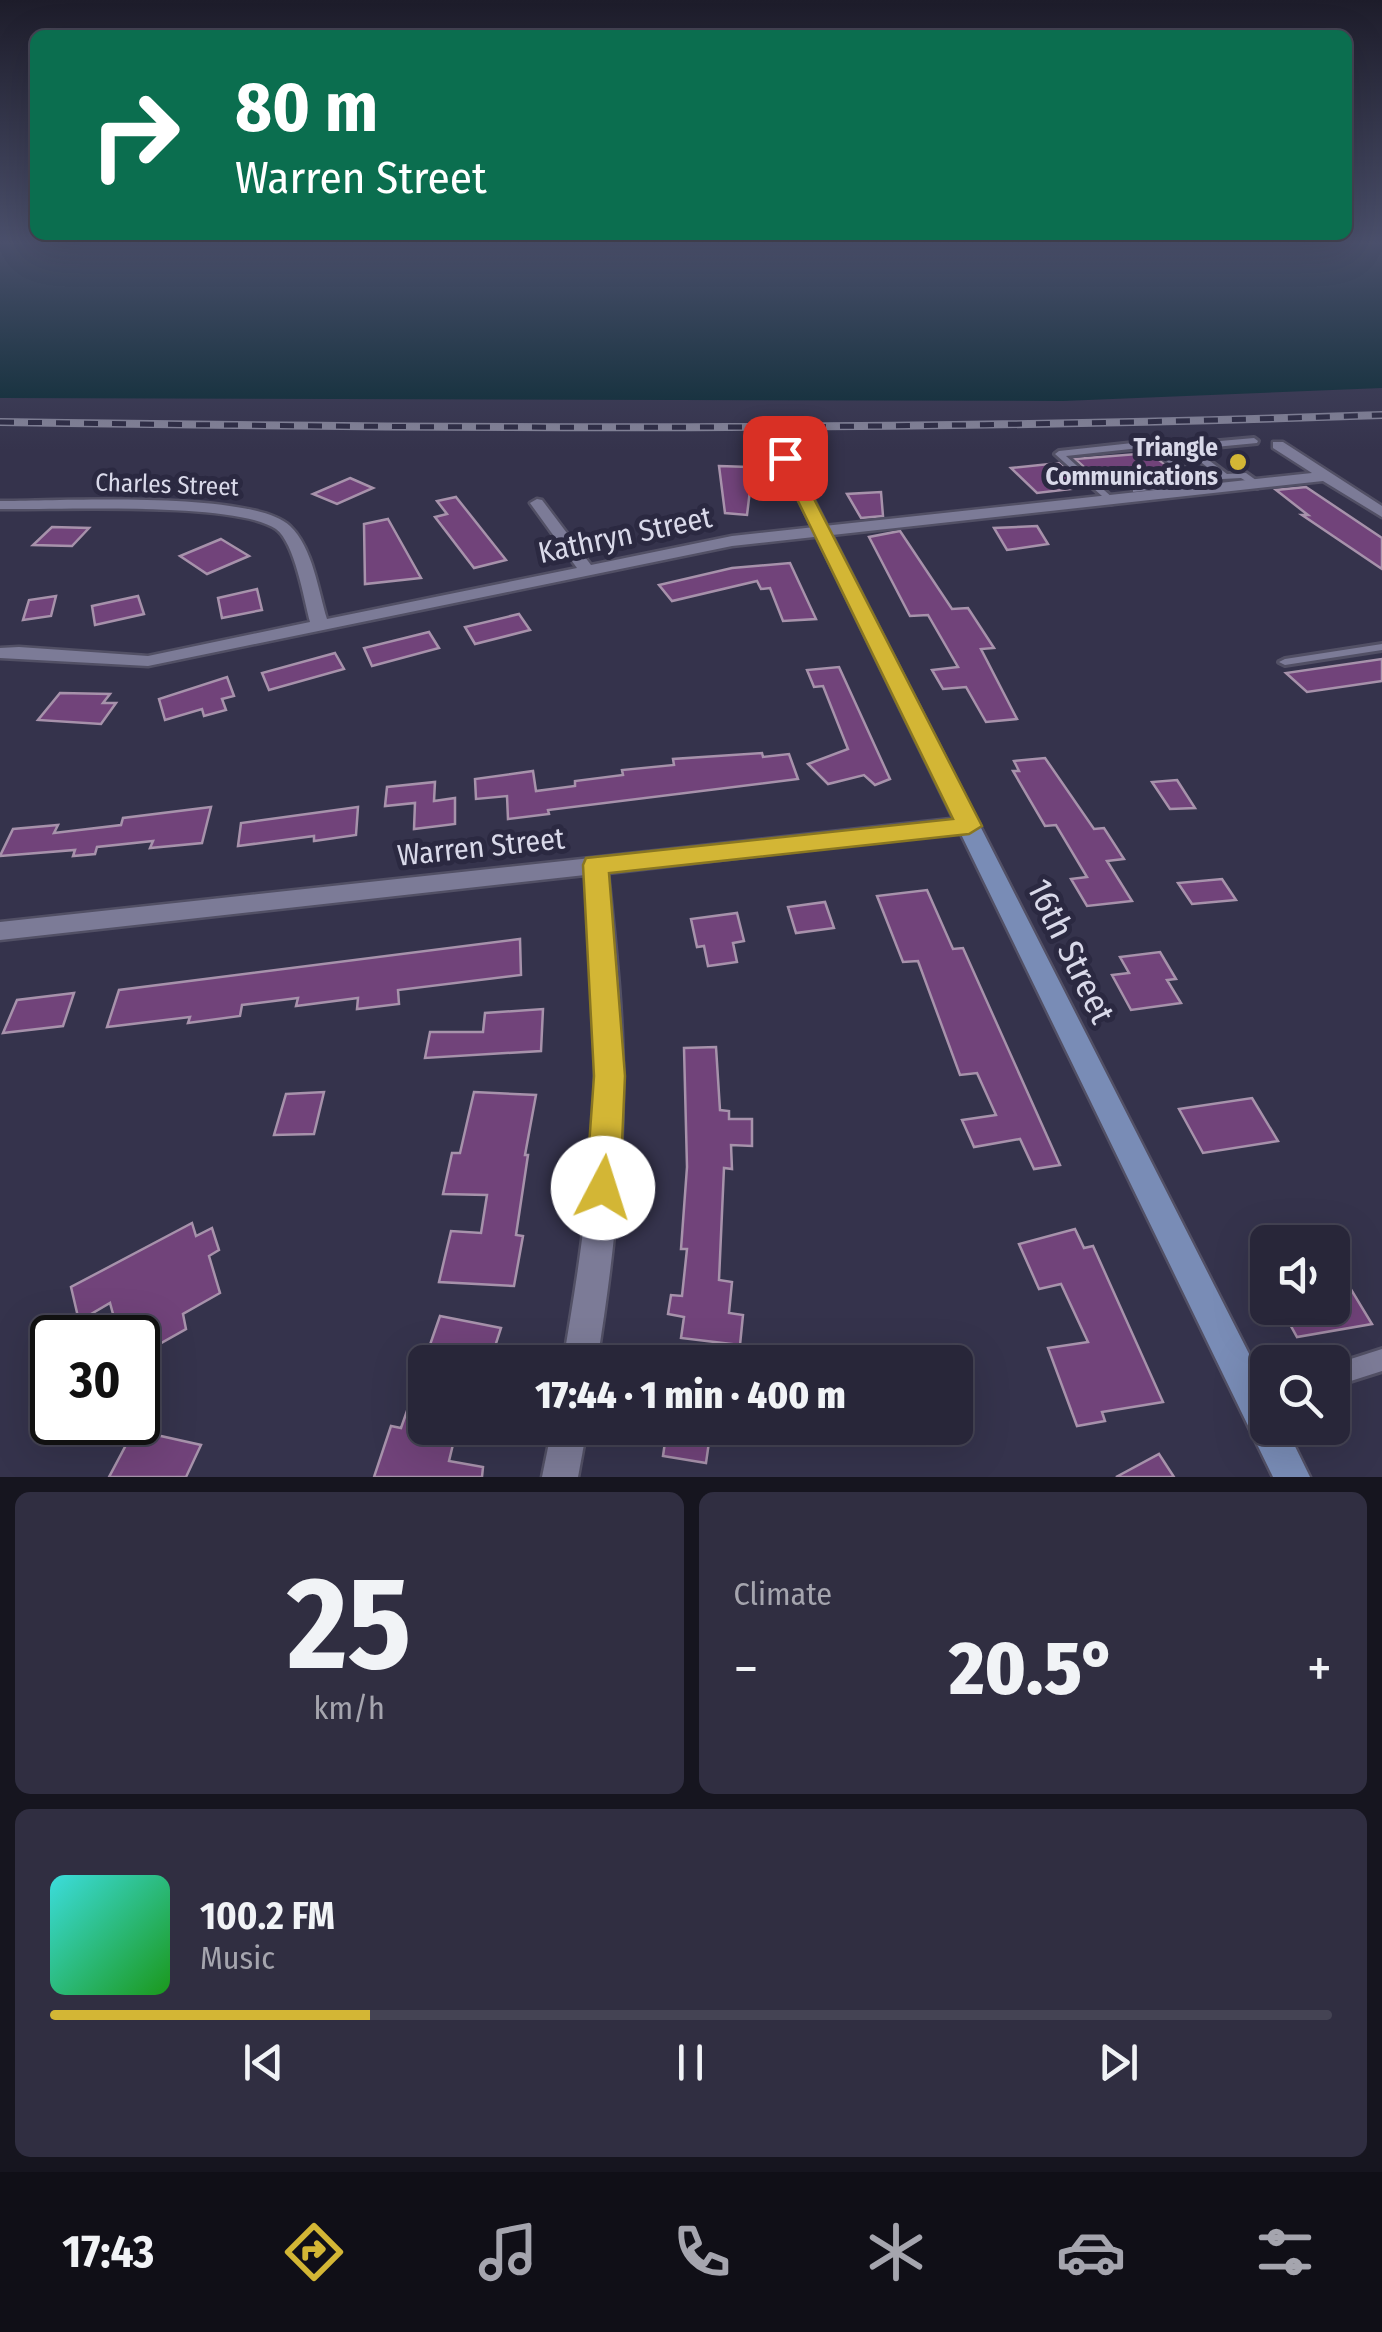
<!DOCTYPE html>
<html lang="en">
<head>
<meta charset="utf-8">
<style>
	:root { --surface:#282639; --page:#302e41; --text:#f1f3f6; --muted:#a5a5ae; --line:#444353; --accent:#d3b635 }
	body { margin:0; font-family:"Fira Sans Condensed",sans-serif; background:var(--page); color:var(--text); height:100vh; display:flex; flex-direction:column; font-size:38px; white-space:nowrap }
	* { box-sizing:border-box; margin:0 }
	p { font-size:32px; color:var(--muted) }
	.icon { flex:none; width:55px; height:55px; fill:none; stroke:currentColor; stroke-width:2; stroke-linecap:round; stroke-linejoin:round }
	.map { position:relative; height:1477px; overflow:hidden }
	.sheet { display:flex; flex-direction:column; gap:15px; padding:15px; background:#16151f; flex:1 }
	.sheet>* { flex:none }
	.top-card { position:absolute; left:30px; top:30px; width:1322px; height:210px; border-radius:15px; box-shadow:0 10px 40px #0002,0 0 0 2px var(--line); background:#0b6e4f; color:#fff; overflow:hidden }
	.tools { position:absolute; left:1250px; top:1225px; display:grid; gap:20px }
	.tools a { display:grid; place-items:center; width:100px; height:100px; border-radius:15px; background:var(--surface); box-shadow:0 10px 40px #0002,0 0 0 2px var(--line); font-size:50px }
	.speed { position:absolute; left:30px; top:1315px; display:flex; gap:20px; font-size:50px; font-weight:700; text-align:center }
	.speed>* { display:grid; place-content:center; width:130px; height:130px; border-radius:50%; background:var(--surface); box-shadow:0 10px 40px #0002,0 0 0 2px var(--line); line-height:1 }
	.speed .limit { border:5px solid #111; border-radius:15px; background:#fff; color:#111 }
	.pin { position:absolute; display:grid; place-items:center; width:85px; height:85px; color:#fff; margin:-42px; border-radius:20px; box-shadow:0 5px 15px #0006 }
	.me { position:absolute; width:110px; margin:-55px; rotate:5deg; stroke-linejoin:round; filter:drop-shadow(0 0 8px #0008) }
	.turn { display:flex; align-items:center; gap:35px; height:210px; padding:0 40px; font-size:45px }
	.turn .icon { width:130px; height:130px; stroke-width:2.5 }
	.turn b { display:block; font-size:70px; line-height:85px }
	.big { font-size:75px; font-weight:800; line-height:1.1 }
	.sheet .tile { flex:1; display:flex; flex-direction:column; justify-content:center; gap:15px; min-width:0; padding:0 35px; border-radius:15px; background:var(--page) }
	.sheet .dial { align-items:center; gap:0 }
	.dial b { font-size:130px; line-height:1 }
	.song { display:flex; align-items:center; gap:30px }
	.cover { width:120px; height:120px; border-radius:15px; background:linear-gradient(135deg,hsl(180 70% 55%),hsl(120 70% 35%)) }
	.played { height:10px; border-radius:5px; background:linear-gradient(90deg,var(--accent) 25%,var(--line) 25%) }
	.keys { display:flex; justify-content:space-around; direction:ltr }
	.heat { display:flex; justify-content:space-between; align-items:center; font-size:55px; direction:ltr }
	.sheet .tiles { flex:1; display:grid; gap:15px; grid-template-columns:1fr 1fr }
	.tile:last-child { grid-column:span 2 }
	.trip { position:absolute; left:408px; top:1345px; width:565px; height:100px; border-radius:15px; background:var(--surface); box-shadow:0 10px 40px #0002,0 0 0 2px var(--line); font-weight:800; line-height:100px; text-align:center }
	.dock { display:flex; height:160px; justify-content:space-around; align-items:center; background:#100f17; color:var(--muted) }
	.dock .icon { width:70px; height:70px }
	.dock .on { color:var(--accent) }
	.dock b { font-size:45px; color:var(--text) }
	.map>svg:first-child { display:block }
	.water { fill:#092a33 }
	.building { fill:#71437a; stroke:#a792ab; stroke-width:2.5 }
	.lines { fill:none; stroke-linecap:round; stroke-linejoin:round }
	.lane-casing { stroke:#525065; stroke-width:6 }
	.street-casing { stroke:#525065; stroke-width:5 }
	.secondary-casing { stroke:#525065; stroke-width:5 }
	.lane { fill:#7c7b97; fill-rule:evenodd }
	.street { fill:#7c7b97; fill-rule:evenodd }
	.secondary { fill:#798cb6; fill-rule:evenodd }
	.rail-casing { stroke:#858499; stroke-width:8 }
	.rail { stroke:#2b2941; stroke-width:5; stroke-dasharray:14; stroke-linecap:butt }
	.route { fill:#d3b635; stroke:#897622; stroke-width:2.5 }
	.poi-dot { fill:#d3b635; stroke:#2b2941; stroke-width:4 }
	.labels { text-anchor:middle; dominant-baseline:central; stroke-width:10; stroke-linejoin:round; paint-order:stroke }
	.far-poi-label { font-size:25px; font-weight:bold; fill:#d9d9e9; stroke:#2b2941; text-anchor:end }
	.far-street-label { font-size:25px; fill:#d9d9e9; stroke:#2b2941 }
	.street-label { font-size:30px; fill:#d9d9e9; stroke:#2b2941 }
	.near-street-label { font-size:35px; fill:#d9d9e9; stroke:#2b2941 }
</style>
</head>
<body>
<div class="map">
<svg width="1382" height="1477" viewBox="0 0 1382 1477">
	<rect width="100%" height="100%" fill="#35334c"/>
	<path class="water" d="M0,244h1382v144l-319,13 -1063,-3z"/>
	<g class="building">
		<path d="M1150,453l30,23 -64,12 -12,-3 -29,-26z"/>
		<path d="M1059,463l28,24 -50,6 -26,-25z"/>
		<path d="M719,466l30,1 -1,7h4l-5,41 -22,-2z"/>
		<path d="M350,478l23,10 -36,16 -24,-10z"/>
		<path d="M1306,487l76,51v31l-80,-54h6l-32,-25z"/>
		<path d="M881,492l2,24 -22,2 -14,-24z"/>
		<path d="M456,497l50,63 -32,8 -39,-51 12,-3 -10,-13z"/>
		<path d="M388,519l33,59 -56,6 -1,-60z"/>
		<path d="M1037,526l11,18 -41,6 -13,-22z"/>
		<path d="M52,527l37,1 -17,18 -39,-1z"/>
		<path d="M900,531l52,78 16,-1 26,40 -13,1 36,70 -31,3 -20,-35 -23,2 -11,-19 26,-3 -30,-52 -18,1 -41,-79z"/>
		<path d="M221,539l28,17 -42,18 -27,-18z"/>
		<path d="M790,563l26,56 -33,2 -13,-33 -9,1 -4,-8 -85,20 -13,-16 73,-17z"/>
		<path d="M257,589l5,21 -40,8 -4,-20z"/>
		<path d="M56,596l-5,20 -28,4 6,-20z"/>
		<path d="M138,596l6,18 -49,11 -3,-19z"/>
		<path d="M519,614l11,16 -55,14 -10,-17z"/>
		<path d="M429,632l10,16 -67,18 -8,-18z"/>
		<path d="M335,653l9,16 -75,21 -7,-17z"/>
		<path d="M1382,659v22l-75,11 -21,-19z"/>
		<path d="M839,667l51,112 -15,6 -11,-10 -36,9 -20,-20 40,-15 -25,-63 -9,1 -7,-17z"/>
		<path d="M227,677l7,19 -12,3 4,11 -22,6 -2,-7 -37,11 -6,-21z"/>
		<path d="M60,693l50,1 -7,9h13l-15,21 -63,-4z"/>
		<path d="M762,753l1,4 26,-3 9,25 -250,31 1,4 -41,5 -1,-23 -31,3 -1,-20 58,-8 3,20 39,-5v-5l48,-6 -1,-5 52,-5 -1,-6z"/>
		<path d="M1045,758l49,71 10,-1 20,31 -17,2 25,40 -45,5 -16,-27 16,-2 -31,-52 -11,1 -32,-55h6l-5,-10z"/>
		<path d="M1177,780l18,28 -25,1 -18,-27z"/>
		<path d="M435,782l-1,19 21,-3v26l-41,5 1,-26 -30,3 2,-19z"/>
		<path d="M211,807l-9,36 -52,5 3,-7 -56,6 -2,7 -22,2 2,-6 -75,6 13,-27 45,-4 -4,8 67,-8 2,-7z"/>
		<path d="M358,807l-2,28 -42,6v-5l-76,10 3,-23z"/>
		<path d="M1222,879l14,21 -44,4 -14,-21z"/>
		<path d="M927,890l26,59 10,-1 97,217 -26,4 -14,-30 -46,8 -12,-27 34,-5 -19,-42 -17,2 -42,-114 -15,1 -26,-66z"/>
		<path d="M825,902l9,26 -38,5 -8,-26z"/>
		<path d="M737,913l7,28 -11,2 4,19 -29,4 -4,-20 -7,1 -6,-28z"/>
		<path d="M520,939l1,36 -123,15 1,14 -42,5 1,-11 -62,8 2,-8 -56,7 -2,11 -52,7 2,-6 -83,10 12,-37z"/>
		<path d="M1160,952l16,27 -9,1 14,23 -50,7 -19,-35 17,-2 -9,-16z"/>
		<path d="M74,993l-11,33 -60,7 14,-33z"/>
		<path d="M543,1009l-2,42 -116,7 5,-26h53l2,-19z"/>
		<path d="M716,1047l4,63 9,1v8h23v27l-21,-1 1,24 -8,-1 -5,112 13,2 -3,31 14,2 -3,30 -59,-7 3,-21 -16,-3 3,-19 11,1 5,-47h-6l6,-82 -3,-119z"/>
		<path d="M324,1092l-10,42 -40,1 12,-41z"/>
		<path d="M474,1092l62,3 -11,60h3l-12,80 7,1 -9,50 -75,-4 12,-51 30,2 6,-38 -44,-1 9,-41h8z"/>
		<path d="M1252,1098l26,43 -75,12 -24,-44z"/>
		<path d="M192,1223l4,13 16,-8 7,22 -10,6 11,37 -37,21 3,15 -48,27v-18h-8l-5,-18 -9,5 -6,-22 -31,18 -8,-34z"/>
		<path d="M1075,1229l9,19 9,-2 70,156 -61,10 3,9 -28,5 -29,-78 40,-6 -27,-58 -22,5 -20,-45z"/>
		<path d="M1332,1258l40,66 -75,13 -16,-29h51z"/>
		<path d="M440,1316l61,12 -11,34h-66z"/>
		<path d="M422,1368l3,1v63l30,4 -6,25 34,6 -1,10h-108l17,-51 10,2z"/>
		<path d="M667,1428h44l-5,35 -43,-7z"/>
		<path d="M134,1430l67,15 -15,32h-77z"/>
		<path d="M1159,1454l15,23h-58z"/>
	</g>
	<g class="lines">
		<g class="lane-casing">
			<g id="lane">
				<path d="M1254,438l4,3 -1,2 -63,6 33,25 19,-1 14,10 1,2 -4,3 -16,-10 -19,1 -40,-32 4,-3z"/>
				<path d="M1151,441l49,39v4l-67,8v-4l3,-1 54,-7 -41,-33 -83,9 48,43v4l-3,1 -56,-50 4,-3z"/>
				<path d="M1382,644v6l-97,15 -6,-3 6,-3z"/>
				<path d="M1382,1349v22l-50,16v-22z"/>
			</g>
		</g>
		<g class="street-casing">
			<g id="street">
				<path d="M1273,442h10l99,64v11l-59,-36 -591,65 -584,120 -148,-8v-10l19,-1 129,9 162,-34c-6,-22 -15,-79 -34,-93 -40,-28 -221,-19 -276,-20v-8c57,0 252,-11 290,25 23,22 28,64 37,93l250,-51 -47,-65 7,-4 5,1 49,65 141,-29 580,-63 -39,-25z"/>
				<path d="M969,817l8,3 3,5 -3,5 -369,43c7,68 15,137 15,207 0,94 -11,189 -26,282h-34c16,-93 30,-186 32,-281 2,-69 -4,-137 -10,-206l-585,65v-18z"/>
				<path d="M552,1428h35l-9,49h-36z"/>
			</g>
		</g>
		<g class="secondary-casing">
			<path id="secondary" d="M785,453l7,4 476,934v37h18l24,49h-37l-495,-1020z"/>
		</g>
		<use href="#lane" class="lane"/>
		<use href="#street" class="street"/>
		<use href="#secondary" class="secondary"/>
		<g class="rail-casing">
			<path id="rail" d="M0,422c461,7 921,9 1382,-7"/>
		</g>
		<use href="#rail" class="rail"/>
	</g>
	<linearGradient id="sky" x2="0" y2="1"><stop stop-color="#1d1c2a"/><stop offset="0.54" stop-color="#4b506c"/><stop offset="1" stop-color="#4b506c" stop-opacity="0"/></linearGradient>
	<rect width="1382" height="450" fill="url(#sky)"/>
	<path class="route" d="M785,453l8,5 189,368 -13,8 -360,39 16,203 -5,112 -5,11 -12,5 -12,-5 -5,-11 8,-112 -11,-211 3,-7 367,-39 -176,-361z"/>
	<circle class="poi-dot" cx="1238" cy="462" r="10"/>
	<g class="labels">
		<g class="far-poi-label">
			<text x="1218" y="448">Triangle<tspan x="1218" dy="29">Communications</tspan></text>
		</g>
		<g class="far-street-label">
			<text transform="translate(167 485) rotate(2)">Charles Street</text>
		</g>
		<g class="street-label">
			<text transform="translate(625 535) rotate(-12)">Kathryn Street</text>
			<text transform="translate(481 847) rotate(-6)">Warren Street</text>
		</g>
		<g class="near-street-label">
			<text transform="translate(1071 951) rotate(64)">16th Street</text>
		</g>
	</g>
</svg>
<div class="tools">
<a><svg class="icon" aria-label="sound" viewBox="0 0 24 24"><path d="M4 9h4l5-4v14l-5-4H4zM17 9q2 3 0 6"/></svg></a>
<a><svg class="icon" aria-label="search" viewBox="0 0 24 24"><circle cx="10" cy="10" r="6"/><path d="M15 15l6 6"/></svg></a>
</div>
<div class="speed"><div class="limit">30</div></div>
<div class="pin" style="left:785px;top:458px;background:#d93025"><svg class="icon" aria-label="arrive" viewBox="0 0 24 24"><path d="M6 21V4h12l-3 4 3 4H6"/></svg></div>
<svg class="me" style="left:603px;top:1188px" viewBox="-20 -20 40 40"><circle r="19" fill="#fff"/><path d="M0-13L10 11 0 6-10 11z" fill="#d3b635"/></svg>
<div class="trip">17:44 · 1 min · 400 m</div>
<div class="top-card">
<div class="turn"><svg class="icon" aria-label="right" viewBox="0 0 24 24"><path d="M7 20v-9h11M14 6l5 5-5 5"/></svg><div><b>80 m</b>Warren Street</div></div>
</div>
</div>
<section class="sheet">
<div class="tiles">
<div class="tile dial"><b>25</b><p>km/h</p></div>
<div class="tile"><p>Climate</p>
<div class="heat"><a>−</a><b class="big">20.5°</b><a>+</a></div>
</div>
<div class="tile">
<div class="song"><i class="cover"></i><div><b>100.2 FM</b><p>Music</p></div></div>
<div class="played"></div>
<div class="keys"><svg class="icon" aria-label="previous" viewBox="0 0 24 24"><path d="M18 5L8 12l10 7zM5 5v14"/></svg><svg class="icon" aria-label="pause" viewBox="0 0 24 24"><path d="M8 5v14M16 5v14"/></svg><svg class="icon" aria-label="next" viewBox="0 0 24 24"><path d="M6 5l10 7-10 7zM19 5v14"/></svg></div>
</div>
</div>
</section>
<nav class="dock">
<b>17:43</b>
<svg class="icon on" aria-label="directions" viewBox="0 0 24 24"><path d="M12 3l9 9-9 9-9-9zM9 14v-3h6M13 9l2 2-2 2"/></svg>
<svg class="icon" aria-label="music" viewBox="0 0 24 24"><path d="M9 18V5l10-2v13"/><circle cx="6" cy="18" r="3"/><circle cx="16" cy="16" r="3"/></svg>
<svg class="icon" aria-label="phone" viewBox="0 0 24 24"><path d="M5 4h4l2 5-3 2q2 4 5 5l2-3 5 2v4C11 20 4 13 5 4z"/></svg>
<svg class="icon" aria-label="climate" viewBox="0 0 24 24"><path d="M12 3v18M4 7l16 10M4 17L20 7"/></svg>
<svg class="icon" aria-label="car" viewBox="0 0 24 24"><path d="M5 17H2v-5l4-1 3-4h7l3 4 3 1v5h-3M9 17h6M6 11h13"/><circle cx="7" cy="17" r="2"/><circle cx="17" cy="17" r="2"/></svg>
<svg class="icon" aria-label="filters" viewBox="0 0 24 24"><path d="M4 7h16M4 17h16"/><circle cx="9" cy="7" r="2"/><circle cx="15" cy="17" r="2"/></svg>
</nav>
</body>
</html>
